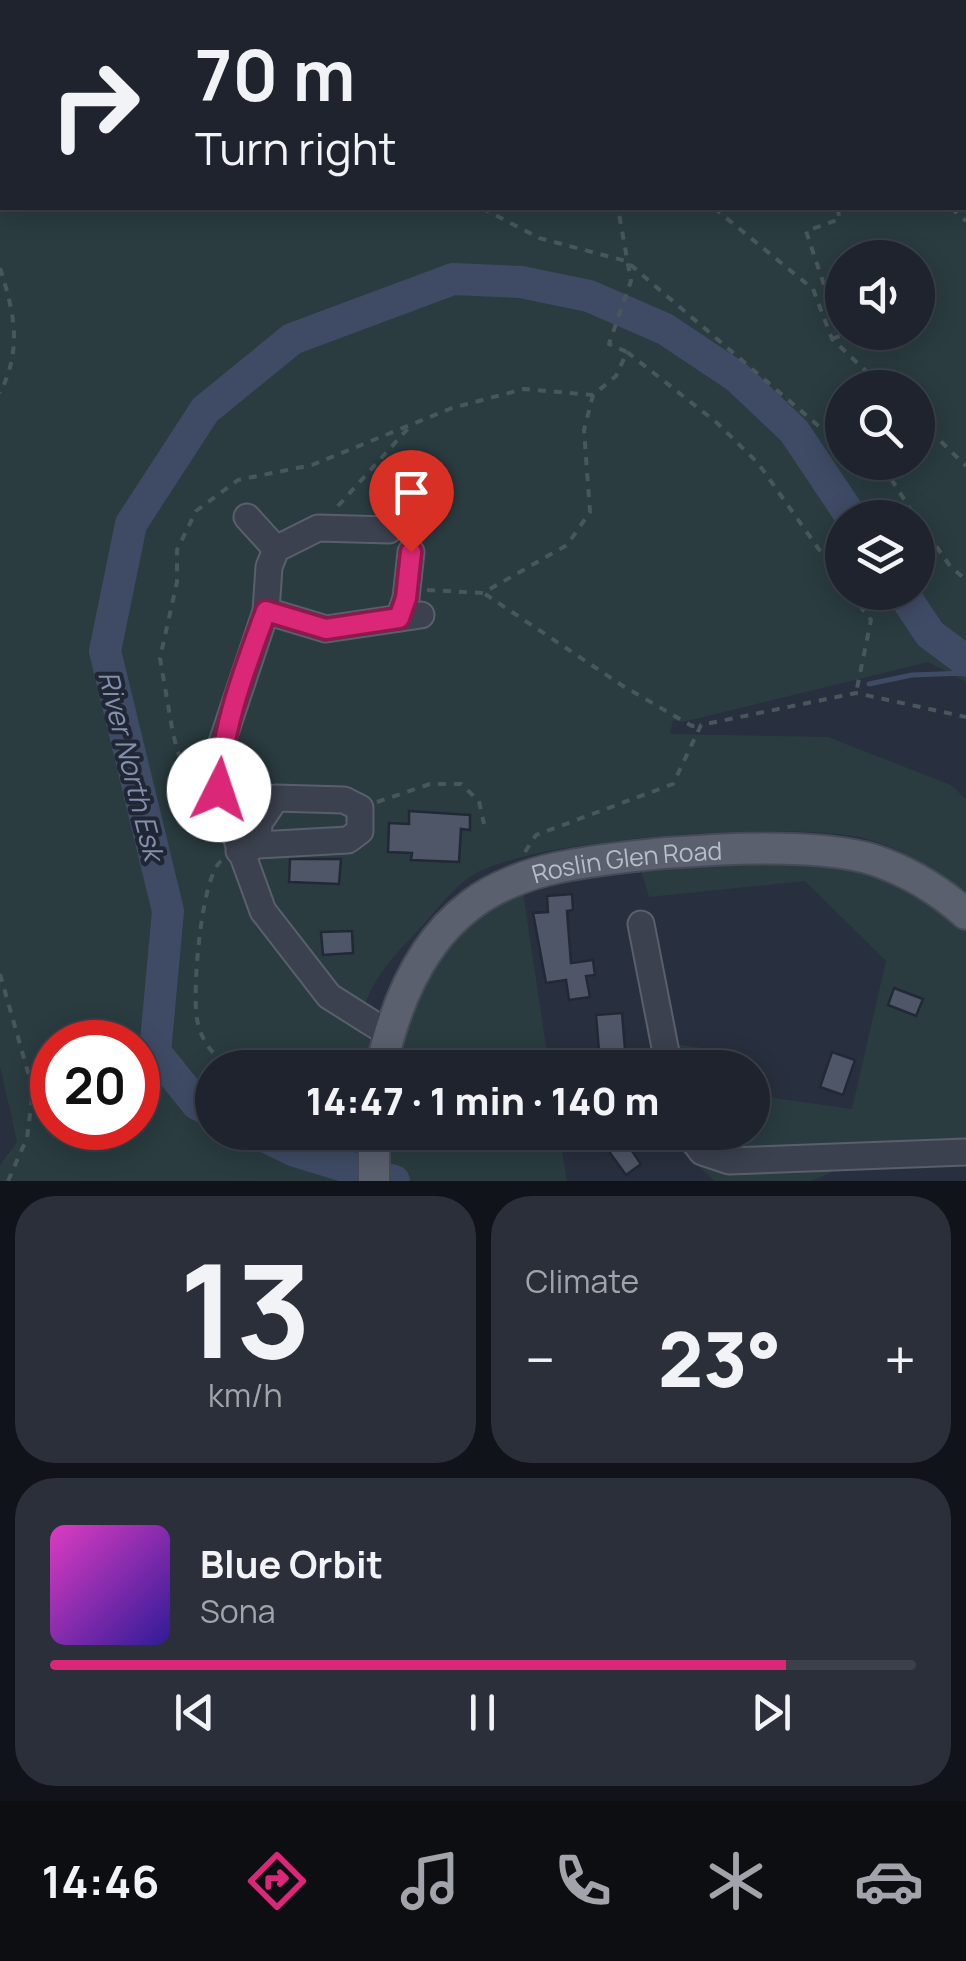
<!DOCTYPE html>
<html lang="en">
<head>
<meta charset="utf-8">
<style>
	:root { --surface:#1e232e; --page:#2b2f3a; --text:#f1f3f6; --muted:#a1a4aa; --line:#3c404a; --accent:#db2777 }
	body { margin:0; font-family:Manrope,sans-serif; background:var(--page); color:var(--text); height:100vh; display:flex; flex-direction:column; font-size:38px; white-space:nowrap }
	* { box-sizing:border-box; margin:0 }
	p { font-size:32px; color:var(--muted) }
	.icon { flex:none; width:55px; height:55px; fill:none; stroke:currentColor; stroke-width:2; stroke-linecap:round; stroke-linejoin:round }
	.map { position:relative; height:1181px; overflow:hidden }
	.details { display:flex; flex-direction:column; gap:15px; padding:15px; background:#101319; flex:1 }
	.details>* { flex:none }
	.guide { position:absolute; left:0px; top:0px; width:968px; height:210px; box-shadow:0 5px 25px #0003,0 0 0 2px var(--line); background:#1e232e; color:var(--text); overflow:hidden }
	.fabs { position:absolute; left:825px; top:240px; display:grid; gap:20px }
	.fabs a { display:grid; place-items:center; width:110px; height:110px; border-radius:50%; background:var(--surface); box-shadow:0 5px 25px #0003,0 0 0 2px var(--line); font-size:50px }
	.speed { position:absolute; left:30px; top:1020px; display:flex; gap:20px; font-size:50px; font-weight:700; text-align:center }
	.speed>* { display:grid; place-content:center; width:130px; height:130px; border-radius:50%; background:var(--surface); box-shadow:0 5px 25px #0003,0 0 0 2px var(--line); line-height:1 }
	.speed .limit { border:15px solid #d22; background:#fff; color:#111 }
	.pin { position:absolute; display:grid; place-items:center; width:85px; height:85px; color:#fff; margin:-102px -42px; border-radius:50% 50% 50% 0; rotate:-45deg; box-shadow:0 0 10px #0007 }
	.pin .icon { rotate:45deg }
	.me { position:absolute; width:110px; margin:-55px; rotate:4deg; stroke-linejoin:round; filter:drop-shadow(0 0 8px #0008) }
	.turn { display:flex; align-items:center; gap:35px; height:210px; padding:0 30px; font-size:45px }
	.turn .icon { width:130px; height:130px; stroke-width:2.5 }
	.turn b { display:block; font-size:70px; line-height:85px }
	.big { font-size:75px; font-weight:800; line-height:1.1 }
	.details .card { flex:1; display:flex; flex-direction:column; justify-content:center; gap:15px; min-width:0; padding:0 35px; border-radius:40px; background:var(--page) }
	.details .dial { align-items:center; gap:0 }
	.dial b { font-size:130px; line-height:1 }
	.song { display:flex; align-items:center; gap:30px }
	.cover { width:120px; height:120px; border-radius:15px; background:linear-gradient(135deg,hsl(310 70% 55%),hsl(250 70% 35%)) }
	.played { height:10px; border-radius:5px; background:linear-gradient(90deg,var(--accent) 85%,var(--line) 85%) }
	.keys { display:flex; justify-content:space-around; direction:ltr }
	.heat { display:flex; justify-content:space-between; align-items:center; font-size:55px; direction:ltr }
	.details .tiles { flex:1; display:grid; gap:15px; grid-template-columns:1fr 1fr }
	.card:last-child { grid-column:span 2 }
	.trip { position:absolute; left:195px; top:1050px; width:575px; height:100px; border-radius:50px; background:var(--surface); box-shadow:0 5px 25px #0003,0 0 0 2px var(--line); font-weight:800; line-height:100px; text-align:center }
	.dock { display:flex; height:160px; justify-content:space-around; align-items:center; background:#0c0e12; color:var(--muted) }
	.dock .icon { width:70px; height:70px }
	.dock .current { color:var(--accent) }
	.dock b { font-size:45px; color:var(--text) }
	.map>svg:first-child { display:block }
	.green { fill:#2a3c40; fill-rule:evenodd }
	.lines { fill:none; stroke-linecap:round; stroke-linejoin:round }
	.stream { stroke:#3f4b65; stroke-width:5 }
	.river { stroke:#3f4b65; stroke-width:32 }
	.building { fill:#4e5667; stroke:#222835; stroke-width:2.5 }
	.minor-casing { stroke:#595f6c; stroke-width:29 }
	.major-casing { stroke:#454a57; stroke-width:34 }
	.path { stroke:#48575c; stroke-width:4; stroke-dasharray:8 8; stroke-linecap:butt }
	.minor { stroke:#3b414e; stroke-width:25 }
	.major { stroke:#5a606e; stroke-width:30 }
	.route-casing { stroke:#8e194d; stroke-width:25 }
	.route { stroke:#db2777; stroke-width:18 }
	.labels { text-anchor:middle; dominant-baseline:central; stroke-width:8; stroke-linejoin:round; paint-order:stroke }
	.street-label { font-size:25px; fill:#b8bdc9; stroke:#202633 }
	.water-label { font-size:28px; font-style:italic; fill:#8290ae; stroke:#202633 }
</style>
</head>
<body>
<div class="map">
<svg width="966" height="1181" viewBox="0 0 966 1181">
	<rect width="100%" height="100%" fill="#282f3e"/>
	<g class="green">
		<path d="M0,0h966v682l-38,-20 -245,60 -10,-2 -3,14 158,3 123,48 15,14v95c-29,-25 -62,-44 -99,-55 -70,-19 -335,-2 -396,37 -21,14 -40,42 -58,60 -26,26 -53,59 -53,97l15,11 82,-113 21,-18 45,-21 26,175 -337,1v64l148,1v48h-360v-16l17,-23 -17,-76v-1048l2,190h963v-206zM842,258h76v74h-76zM842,388h76v74h-76zM842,518h76v74h-76zM52,1042h86v86h-86z"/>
		<path d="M807,859c79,12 95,22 159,68v221l-87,3 -67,30h-97l-39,-34v-14l76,-1 1,-47 8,11 91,13 34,-148 -81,-80 -156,16 -8,-27z"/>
		<path d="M669,1043l59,9 11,15h-66z"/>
		<path d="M389,1133h170l8,48h-178z"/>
	</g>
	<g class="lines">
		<path class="stream" d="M869,684l43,-9 54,-2"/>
		<g class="river">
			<path d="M795,0l2,2"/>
			<path d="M965,144l1,1"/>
			<path d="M902,592l28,42 36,27"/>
			<path d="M212,1111l-15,-7 -42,-52 13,-141 -63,-260 26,-127 74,-114 87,-71 161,-60 68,3 68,14 76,33 72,48 57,54 58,87"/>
			<path d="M256,1132l39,19 99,30"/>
		</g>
	</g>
	<g class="building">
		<path d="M409,811l61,4v15l-9,-1 -2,33 -48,-2 1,-7 -24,-1 1,-29 20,1z"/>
		<path d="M290,859h51l-2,25 -50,-2z"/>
		<path d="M572,894l1,16 -6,1 4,52 22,-3 2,15 -9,1 4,21 -21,3 -3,-20 -20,3 -13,-70 15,-1 -1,-16z"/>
		<path d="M352,931l1,22 -30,2 -2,-23z"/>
		<path d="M894,988l29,11 -7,17 -28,-11z"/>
		<path d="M622,1013l3,36 -26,2 -3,-36z"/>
		<path d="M832,1052l23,8 -12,35 -23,-8z"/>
		<path d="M625,1132h7l9,12 -9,7 9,13 -15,11 -21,-29z"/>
	</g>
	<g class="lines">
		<g class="minor-casing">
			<g id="minor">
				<path d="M247,517l29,32"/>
				<path d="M266,611l60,18 95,-14"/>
				<path d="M399,618l7,-20 5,-46"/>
				<path d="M239,851l19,-6 90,-5 12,-9v-23l-16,-8 -68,-2 -17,25 -1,22"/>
				<path d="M641,924l28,144"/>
				<path d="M389,1034l-60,-38 -66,-85 -44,-121 2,-45 45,-134 3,-44 7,-18 42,-21 71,2"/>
				<path d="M687,1132l15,20 27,9 237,-9"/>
			</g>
		</g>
		<g class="major-casing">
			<g id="major">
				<path id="s1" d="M381,1068c13,-60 39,-126 91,-164 22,-17 56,-30 84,-36 75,-16 247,-30 318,-8 33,11 66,31 92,54"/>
				<path d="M374,1132v49"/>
			</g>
		</g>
		<g class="path">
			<path d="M733,0l2,2"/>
			<path d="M861,0l2,2"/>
			<path d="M193,2v-2"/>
			<path d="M965,87h1"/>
			<path d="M482,208l57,30 87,23 216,185"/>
			<path d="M714,208l99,81 19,50 52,49"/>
			<path d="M837,208l3,11 -34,12 18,54 18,30"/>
			<path d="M951,208l15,13"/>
			<path d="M0,268c15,47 22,81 0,125"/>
			<path d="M832,339l18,-7"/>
			<path d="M627,352l89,70 42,41 84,119"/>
			<path d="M918,419l48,47"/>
			<path d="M865,462l23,12 28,44"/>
			<path d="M338,506l74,-82"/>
			<path d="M918,520l32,46 16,14"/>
			<path d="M427,590l56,3 84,-48 23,-33 -6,-82 9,-35"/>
			<path d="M850,592l21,28 -15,73"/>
			<path d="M485,594l138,92 69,40 9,-1"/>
			<path d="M377,802l53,-18h31l18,17 5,23"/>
			<path d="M211,832l-17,-24 -21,-74 -13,-76 17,-76v-32l19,-39 42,-31 74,-15 140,-57 72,-19 69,6 23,-19 11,-24 -18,-8 22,-63 -13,-73"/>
			<path d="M525,852l11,-17 137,-51 28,-59 155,-32 110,24"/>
			<path d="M221,861c-20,16 -29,131 -24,158 4,22 16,37 34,49"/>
			<path d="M0,974l33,116 -6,48 -19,43"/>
		</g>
		<use href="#minor" class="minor"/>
		<use href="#major" class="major"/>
	</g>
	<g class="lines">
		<g class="route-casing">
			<path id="route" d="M219,790c3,-64 25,-119 47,-179l60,18 73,-11 7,-20 5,-46"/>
		</g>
		<use href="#route" class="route"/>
	</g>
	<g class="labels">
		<g class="street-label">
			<text stroke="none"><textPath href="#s1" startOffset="355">Roslin Glen Road</textPath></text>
		</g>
		<g class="water-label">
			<text transform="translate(132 765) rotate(76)">River North Esk</text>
		</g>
	</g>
</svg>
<div class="fabs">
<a><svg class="icon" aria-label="sound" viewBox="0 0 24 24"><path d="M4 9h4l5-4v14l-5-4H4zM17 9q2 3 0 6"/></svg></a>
<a><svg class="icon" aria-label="search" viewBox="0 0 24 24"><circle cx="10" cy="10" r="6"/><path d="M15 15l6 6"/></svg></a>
<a><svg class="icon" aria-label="layers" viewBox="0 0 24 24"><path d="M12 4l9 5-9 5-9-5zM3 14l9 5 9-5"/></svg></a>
</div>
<div class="speed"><div class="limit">20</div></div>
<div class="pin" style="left:411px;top:552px;background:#d93025"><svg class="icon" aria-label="arrive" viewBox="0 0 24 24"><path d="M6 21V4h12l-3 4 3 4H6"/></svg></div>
<svg class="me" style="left:219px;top:790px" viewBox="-20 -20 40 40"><circle r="19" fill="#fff"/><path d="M0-13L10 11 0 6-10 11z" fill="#db2777"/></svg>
<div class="trip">14:47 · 1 min · 140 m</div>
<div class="guide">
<div class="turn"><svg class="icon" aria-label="right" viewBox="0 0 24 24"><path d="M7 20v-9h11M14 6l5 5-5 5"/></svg><div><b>70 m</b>Turn right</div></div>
</div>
</div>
<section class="details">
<div class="tiles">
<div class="card dial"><b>13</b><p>km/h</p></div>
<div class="card"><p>Climate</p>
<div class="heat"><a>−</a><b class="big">23°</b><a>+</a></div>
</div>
<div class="card">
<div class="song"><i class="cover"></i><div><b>Blue Orbit</b><p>Sona</p></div></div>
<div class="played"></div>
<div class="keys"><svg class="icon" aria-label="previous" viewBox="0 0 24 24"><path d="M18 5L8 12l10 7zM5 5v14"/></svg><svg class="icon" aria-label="pause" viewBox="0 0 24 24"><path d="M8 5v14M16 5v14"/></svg><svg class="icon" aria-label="next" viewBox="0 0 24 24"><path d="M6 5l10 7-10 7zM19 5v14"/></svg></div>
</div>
</div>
</section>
<nav class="dock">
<b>14:46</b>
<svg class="icon current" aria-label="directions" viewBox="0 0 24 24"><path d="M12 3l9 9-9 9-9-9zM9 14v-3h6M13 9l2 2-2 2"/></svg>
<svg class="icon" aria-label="music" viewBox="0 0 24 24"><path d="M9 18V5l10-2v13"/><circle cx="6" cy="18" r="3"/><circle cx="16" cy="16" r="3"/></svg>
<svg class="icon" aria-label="phone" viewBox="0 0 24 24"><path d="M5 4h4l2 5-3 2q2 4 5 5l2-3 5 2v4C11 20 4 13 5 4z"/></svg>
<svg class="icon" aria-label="climate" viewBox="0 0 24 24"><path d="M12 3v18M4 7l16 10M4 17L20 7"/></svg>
<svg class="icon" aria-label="car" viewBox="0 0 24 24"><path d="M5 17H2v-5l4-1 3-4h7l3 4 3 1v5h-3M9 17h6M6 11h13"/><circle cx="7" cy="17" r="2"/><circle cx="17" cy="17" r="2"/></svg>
</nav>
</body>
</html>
